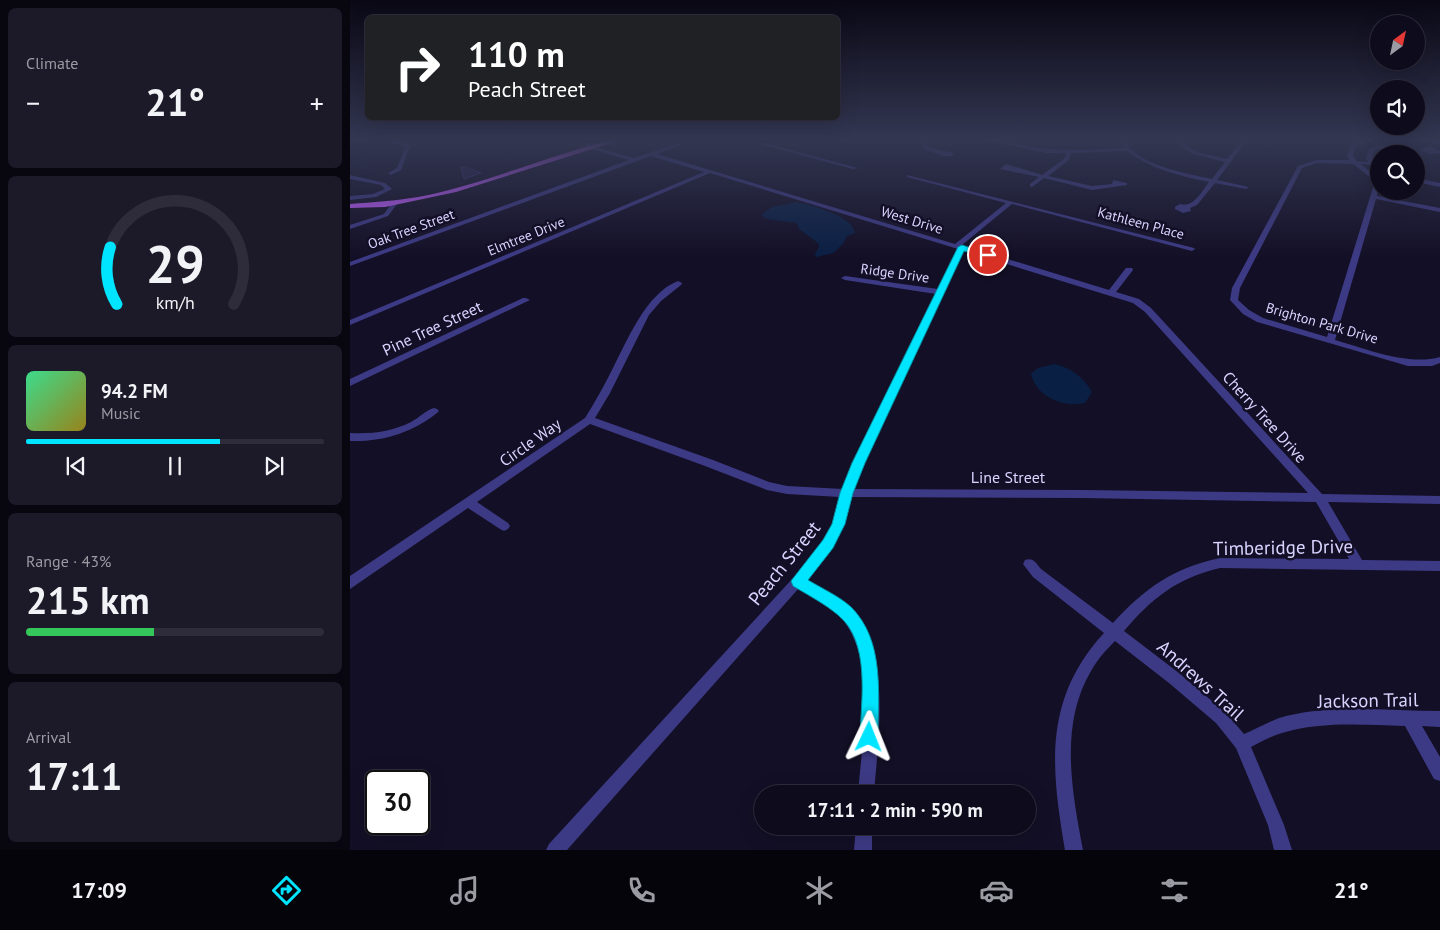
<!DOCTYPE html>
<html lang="en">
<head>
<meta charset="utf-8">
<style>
	:root { --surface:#0e0b1c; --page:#1c1929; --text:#f1f3f6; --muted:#9b9ba3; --line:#2e2b3b; --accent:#00e5ff }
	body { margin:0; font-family:"PT Sans",sans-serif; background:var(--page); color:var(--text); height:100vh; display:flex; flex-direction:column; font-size:19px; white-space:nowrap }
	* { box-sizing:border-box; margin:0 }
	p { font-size:16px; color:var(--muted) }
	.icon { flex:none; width:28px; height:28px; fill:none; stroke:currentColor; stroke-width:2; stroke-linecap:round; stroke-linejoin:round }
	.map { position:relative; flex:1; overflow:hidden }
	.sheet { display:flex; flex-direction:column; gap:8px; padding:8px; background:#08060f; width:350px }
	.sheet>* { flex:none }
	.guide { position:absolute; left:15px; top:15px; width:475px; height:105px; border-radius:8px; box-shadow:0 5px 20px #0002,0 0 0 1px var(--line); background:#202124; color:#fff; overflow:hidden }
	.needle { width:32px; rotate:33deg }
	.controls { position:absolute; left:1020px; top:15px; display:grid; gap:10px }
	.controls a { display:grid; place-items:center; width:55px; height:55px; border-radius:50%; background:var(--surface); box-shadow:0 5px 20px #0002,0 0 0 1px var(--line); font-size:25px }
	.speed { position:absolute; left:15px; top:770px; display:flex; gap:10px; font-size:25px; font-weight:700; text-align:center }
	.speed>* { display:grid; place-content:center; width:65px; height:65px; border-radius:50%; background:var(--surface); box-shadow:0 5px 20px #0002,0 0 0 1px var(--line); line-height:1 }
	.speed .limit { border:2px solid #111; border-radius:8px; background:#fff; color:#111 }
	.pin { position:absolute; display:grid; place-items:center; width:42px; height:42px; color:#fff; margin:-21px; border:2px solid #fff; border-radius:50%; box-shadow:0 1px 5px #0007 }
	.me { position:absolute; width:55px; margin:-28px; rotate:2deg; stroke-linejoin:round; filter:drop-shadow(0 0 4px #0008) }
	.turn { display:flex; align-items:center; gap:18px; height:105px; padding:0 20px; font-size:22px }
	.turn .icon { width:65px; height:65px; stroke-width:2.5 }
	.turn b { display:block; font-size:35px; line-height:42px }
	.big { font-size:38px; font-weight:700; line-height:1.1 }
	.sheet .widget { flex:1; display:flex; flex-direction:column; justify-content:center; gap:8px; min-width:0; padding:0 18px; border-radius:8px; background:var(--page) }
	.sheet .dial { align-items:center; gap:0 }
	.dial svg { height:130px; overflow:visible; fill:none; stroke:var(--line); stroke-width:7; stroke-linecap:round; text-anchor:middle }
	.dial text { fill:var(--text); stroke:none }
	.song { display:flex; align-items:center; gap:15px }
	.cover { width:60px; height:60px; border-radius:8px; background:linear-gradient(135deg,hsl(150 70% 55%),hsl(50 70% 35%)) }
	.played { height:5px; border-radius:2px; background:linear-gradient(90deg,var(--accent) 65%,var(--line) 65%) }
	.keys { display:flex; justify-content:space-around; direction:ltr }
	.heat { display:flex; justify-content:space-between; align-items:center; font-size:28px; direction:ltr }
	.charge { height:8px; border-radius:4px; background:linear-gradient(90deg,#34c759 43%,var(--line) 0) }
	.trip { position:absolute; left:404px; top:785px; width:282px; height:50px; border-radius:25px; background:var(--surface); box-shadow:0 5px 20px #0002,0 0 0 1px var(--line); font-weight:700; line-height:50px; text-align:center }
	.tabs { display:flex; height:80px; justify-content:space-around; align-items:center; background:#06040b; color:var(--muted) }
	.tabs .icon { width:35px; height:35px }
	.tabs .selected { color:var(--accent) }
	.tabs b { font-size:22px; color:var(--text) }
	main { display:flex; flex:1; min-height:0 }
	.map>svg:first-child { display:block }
	.water { fill:#0a1f44 }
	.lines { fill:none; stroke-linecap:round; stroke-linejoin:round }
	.stream { stroke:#0a1f44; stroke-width:1 }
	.building { fill:#241b47; stroke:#3b2d73 }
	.minor { fill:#3d3a85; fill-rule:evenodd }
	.major { fill:#c25bff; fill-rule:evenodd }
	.route { fill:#00e5ff; stroke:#0095a6 }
	.labels { text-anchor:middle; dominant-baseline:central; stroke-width:5; stroke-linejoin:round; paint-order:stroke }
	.far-street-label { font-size:14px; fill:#d9d4ff; stroke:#130f26 }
	.street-label { font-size:16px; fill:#d9d4ff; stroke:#130f26 }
	.near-street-label { font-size:19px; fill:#d9d4ff; stroke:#130f26 }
</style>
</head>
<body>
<main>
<section class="sheet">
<div class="widget"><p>Climate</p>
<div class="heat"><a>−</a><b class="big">21°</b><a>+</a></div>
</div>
<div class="widget dial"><svg viewBox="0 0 100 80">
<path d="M14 69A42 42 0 1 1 86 69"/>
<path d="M14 69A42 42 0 0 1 10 34" stroke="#00e5ff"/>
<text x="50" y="56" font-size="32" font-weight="700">29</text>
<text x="50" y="72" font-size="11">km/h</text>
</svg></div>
<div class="widget">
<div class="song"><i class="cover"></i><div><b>94.2 FM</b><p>Music</p></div></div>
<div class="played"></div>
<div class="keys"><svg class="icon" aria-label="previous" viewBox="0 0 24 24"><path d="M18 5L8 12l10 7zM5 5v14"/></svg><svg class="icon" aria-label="pause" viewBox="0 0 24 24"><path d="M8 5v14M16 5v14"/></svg><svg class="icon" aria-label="next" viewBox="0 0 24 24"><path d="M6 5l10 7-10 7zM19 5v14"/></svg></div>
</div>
<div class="widget"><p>Range · 43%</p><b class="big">215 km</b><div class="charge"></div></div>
<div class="widget"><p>Arrival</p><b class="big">17:11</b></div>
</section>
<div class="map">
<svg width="1090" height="850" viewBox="0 0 1090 850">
	<rect width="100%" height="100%" fill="#130f26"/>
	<g class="water">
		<path d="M446,202c16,3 57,14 59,31l-8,3 -4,8 -10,9 -17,4 -1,-3 4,-7 -1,-4 -19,-14 -2,-6 -30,-4 -6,-4 11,-8z"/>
		<path d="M704,364c17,3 30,14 38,28l-7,11c-21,5 -49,-6 -54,-29l7,-6z"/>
	</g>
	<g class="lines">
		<path class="stream" d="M0,153l9,2 1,4 -7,5 21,7"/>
	</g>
	<path class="building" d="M111,167h5l15,6 -17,6z"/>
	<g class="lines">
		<g class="minor">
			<path d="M28,139l23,2 9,5 -9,24 -10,5 -3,-2 9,-5 8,-20 -6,-4 -21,-4z"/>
			<path d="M226,139h5l14,8 39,11 46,-15v2l-23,9 298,90 51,-41 -99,-26v-2l287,73 1,1 -3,2 -180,-47 -50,41 147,45 17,-22h6l1,2 -17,22 23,7 12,9 171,186 118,2v8l-112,-2 34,58 78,1v10l-220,-3c-43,10 -68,30 -96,63l55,42 47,40 18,21c14,-6 27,-14 42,-18 50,-12 104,-5 154,-5v16l-18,-1 18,31v24l-6,-2 -29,-53c-40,-1 -84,-5 -123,7 -11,3 -21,9 -31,14l33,78 8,25h-18l-6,-25 -32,-77 -20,-25 -47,-40 -54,-42c-9,9 -18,19 -24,30 -32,54 -19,121 -8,179h-18c-14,-82 -22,-151 39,-217l-71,-56 -10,-13 2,-4c8,-3 11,3 16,9l72,54c32,-35 60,-55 107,-65l129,1 -33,-57 -234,-4 -230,-1 -7,27 -13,24 -25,32c14,8 30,15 41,26 45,45 30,131 26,188h-16c4,-54 20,-134 -18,-178 -10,-12 -27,-19 -41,-28l-232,262h-21l3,-6 245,-267 30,-37 9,-16 7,-27 -53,-3 -20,-4 -62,-24 -115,-42 -113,78 31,21 2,3 -2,3 -4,2 -4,-2 -32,-21 -118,81v-13l235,-158c10,-16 19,-32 27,-48 15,-29 34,-77 66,-89l4,2 -1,2 -20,16 -12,14 -39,78 -15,25 118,42 56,22 18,4 56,3 10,-26 83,-169 -91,-14 -4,-2 4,-2 93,13 20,-40 -248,-76 -360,152v-5l354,-148 -53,-16 -301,110v-4l279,-102 -38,-11zM614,251l169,52 12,9 163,181 -226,-3 -228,-1 9,-26z"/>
			<path d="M392,139h7l109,29 -5,1z"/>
			<path d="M570,139h4l4,8 14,4 9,1 3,3c-10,4 -20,-3 -30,-6z"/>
			<path d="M632,139h8l56,10 33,1 46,-2 -5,-9h5c2,3 4,7 6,10 17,18 58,25 81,30l13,-17 -32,-8 -13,-8 2,-7h4l-1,5 12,8 30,7 17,-20h4l-31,41 32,7 -3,2 -31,-6 -18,22 -7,3 1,3 -8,2 -8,-4v-2l5,-3c14,4 22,-13 29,-22 -29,-6 -58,-13 -82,-31l-56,2 -2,7 -21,16 44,10 20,-2 1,-4 14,3v2l-35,5 -48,-12 -12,9 -2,-1v-2l9,-7 -39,-8 6,-5 36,11 23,-17 1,-5h-20z"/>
			<path d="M1017,139l73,1v4c-27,-2 -58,-10 -84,2l-3,9 3,6 12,1 -2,-4 4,-10 20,-4v2l-16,4 -2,8 2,4h5v4l-18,-2 18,15 -2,17 63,12v4l-64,-13 -41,141c32,9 72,26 105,17v6l-8,3h-24l-151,-44 -14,-8 -13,-14 2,-12 66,-122 19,-6h32l-2,-5 5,-11zM967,163l36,1 22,17 -48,156 -64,-19 -14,-8 -11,-10 2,-12 62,-120z"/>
			<path d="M1078,146l12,5v2l-10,1 -10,-5z"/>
			<path d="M0,175l35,8 7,6 -16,8 -26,3v-4l23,-2 12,-5 -4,-4 -31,-6z"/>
			<path d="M1066,178l24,5v4l-24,-5z"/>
			<path d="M42,203l5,1 -9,12 -38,13v-4l34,-11z"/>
			<path d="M173,298h3l4,2 -180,86v-7z"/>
			<path d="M84,408l3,1 2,2 -2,2c-26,20 -54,29 -87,28v-8c22,1 41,-1 61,-11 8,-4 15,-12 23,-14z"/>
			<path d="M506,826h16v24h-18z"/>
		</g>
		<path class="major" d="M265,139h9l-168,53 -71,15 -35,1v-4c23,-2 45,-3 68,-7 67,-13 131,-42 197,-58z"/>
	</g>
	<linearGradient id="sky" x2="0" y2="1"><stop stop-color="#0a0815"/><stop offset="0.54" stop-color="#333752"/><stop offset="1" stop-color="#333752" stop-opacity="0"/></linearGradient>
	<rect width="1090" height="258" fill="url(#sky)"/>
	<path class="route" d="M612,245l30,10 -4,2 -24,-6 -99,212 -12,30 -8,31 -12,24 -25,32c13,8 31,16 43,27 34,34 27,86 27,130l-3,6 -6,2 -6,-2 -3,-6c1,-37 11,-95 -22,-122 -13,-11 -30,-20 -45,-29l-2,-5 32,-41 9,-16 8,-31 12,-30 106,-216z"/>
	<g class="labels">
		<g class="far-street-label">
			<text transform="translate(562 220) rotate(17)">West Drive</text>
			<text transform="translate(791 223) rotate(15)">Kathleen Place</text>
			<text transform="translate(61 229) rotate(-20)">Oak Tree Street</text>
			<text transform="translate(176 236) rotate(-22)">Elmtree Drive</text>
			<text transform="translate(545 273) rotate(8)">Ridge Drive</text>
			<text transform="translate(972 323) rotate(16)">Brighton Park Drive</text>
		</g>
		<g class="street-label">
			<text transform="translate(82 328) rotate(-25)">Pine Tree Street</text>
			<text transform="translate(915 417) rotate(48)">Cherry Tree Drive</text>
			<text transform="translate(180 442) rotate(-35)">Circle Way</text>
			<text x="658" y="477">Line Street</text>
		</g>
		<g class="near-street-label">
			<text transform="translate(933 547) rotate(-1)">Timberidge Drive</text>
			<text transform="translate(434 563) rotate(-51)">Peach Street</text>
			<text transform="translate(851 680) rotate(42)">Andrews Trail</text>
			<text transform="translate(1018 700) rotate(-1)">Jackson Trail</text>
		</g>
	</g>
</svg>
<div class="controls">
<a><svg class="needle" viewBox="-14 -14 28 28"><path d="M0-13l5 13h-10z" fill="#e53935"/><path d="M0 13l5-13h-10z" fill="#9b9ba3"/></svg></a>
<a><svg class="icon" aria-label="sound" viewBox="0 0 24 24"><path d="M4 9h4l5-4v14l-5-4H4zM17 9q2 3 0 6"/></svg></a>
<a><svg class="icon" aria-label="search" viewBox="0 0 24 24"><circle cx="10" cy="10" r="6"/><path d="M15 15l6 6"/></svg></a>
</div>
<div class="speed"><div class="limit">30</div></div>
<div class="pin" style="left:638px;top:255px;background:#d93025"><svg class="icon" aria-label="arrive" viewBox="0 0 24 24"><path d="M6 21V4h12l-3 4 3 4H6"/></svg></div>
<svg class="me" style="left:519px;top:737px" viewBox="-20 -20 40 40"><path d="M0-17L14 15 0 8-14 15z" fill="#00e5ff" stroke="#fff" stroke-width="4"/></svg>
<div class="trip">17:11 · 2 min · 590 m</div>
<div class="guide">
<div class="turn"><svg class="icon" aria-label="right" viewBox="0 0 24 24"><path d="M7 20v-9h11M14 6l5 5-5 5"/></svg><div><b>110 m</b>Peach Street</div></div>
</div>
</div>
</main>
<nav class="tabs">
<b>17:09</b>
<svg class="icon selected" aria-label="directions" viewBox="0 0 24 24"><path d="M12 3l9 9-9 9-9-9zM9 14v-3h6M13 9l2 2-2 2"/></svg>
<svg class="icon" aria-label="music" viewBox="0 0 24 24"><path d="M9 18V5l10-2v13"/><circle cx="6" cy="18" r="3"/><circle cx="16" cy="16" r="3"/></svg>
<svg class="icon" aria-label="phone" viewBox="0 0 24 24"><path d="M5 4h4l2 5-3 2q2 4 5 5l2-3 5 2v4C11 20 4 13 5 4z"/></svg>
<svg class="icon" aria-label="climate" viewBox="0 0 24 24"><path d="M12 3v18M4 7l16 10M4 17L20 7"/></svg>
<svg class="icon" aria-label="car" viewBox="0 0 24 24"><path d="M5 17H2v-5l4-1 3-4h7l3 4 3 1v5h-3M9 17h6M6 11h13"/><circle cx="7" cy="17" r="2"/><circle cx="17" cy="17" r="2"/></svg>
<svg class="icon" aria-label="filters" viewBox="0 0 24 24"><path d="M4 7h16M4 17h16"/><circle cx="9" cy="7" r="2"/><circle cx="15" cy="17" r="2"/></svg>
<b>21°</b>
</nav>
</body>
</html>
